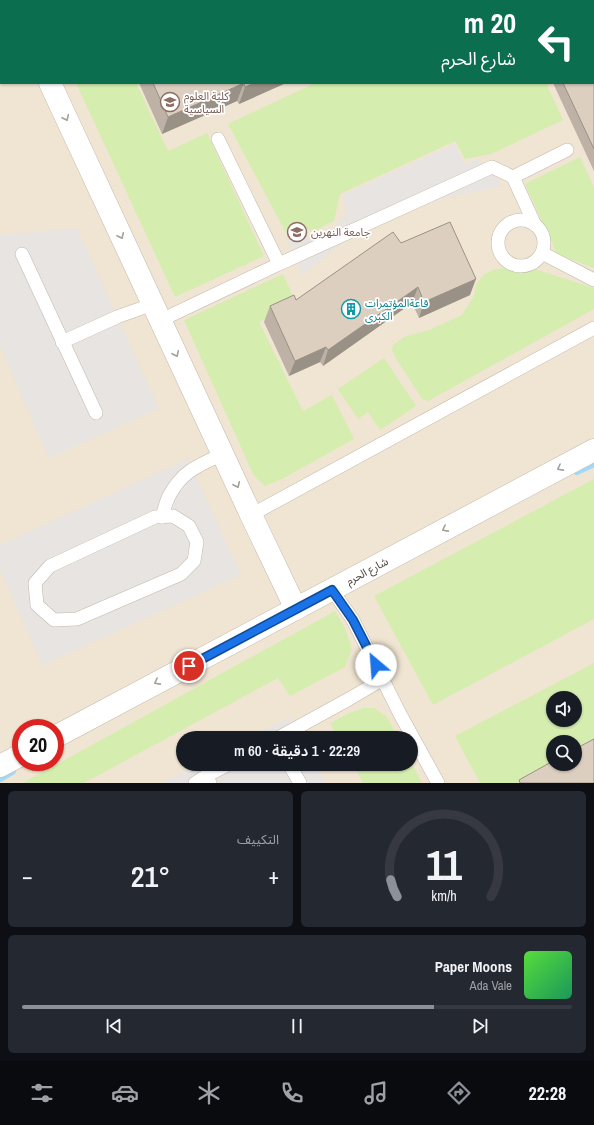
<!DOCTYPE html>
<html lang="ar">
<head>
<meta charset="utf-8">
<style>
	:root { --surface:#171b24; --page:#242831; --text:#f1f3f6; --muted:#9ea1a6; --line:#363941; --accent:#8c9099 }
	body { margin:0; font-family:"Archivo Narrow","Noto Sans Arabic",sans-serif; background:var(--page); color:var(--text); direction:rtl; height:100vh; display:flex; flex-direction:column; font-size:15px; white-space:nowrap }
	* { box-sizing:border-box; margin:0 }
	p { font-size:13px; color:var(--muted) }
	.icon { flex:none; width:22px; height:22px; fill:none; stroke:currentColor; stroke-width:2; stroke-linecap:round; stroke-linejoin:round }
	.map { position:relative; height:783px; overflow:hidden; direction:ltr }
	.sheet { display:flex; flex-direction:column; gap:8px; padding:8px; background:#0d0f14; flex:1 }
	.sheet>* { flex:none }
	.top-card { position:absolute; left:0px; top:0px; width:594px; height:84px; box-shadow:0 1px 3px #0004; direction:rtl; background:#0b6e4f; color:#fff; overflow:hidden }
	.controls { position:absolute; left:546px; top:691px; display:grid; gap:8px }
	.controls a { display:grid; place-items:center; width:36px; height:36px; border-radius:50%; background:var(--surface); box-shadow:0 1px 3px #0004; font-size:20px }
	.speed { position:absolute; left:12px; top:719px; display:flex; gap:8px; font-size:20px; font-weight:700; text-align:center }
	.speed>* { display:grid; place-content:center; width:52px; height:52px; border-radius:50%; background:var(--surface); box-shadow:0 1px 3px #0004; line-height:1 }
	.speed .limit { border:6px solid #d22; background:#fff; color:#111 }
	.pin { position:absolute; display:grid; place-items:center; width:34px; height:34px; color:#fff; margin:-17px; border:2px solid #fff; border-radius:50%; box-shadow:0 1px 4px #0007 }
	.me { position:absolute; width:44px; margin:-22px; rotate:333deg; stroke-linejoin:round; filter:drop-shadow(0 0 3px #0008) }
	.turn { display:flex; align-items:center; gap:14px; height:84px; padding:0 12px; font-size:18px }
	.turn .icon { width:52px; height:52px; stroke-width:2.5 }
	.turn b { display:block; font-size:28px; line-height:34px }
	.big { font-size:30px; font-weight:600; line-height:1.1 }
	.sheet .widget { flex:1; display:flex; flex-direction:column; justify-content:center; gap:6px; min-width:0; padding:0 14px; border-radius:6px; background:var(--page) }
	.sheet .dial { align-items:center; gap:0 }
	.dial svg { height:104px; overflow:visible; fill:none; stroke:var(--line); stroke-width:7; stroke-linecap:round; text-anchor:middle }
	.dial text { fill:var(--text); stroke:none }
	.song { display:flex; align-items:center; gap:12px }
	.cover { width:48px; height:48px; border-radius:6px; background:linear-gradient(135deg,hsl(110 70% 55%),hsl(150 70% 35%)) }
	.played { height:4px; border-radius:2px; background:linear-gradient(90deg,var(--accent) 75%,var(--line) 75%) }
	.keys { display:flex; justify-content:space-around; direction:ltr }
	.heat { display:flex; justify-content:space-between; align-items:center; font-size:22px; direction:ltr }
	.sheet .tiles { flex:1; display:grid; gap:8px; grid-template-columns:1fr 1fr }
	.widget:last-child { grid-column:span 2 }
	.trip { position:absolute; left:176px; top:731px; width:242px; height:40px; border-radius:20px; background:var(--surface); box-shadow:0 1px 3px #0004; font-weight:600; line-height:40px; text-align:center; direction:rtl }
	.tab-bar { display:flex; height:64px; justify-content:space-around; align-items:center; background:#090b0e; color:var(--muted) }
	.tab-bar .icon { width:28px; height:28px }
	.tab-bar .on { color:var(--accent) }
	.tab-bar b { font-size:18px; color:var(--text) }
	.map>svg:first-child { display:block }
	.education { fill:#f0e5d2; fill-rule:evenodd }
	.green { fill:#d5edaf; fill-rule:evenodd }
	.parking { fill:#e7e4e1 }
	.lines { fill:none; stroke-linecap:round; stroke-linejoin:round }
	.stream { stroke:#a1daf7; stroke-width:8 }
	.service-casing { stroke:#c2b8aa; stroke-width:14 }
	.tertiary-casing { stroke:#c2b8aa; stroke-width:23 }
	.service { stroke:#fff; stroke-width:13 }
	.tertiary { stroke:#fff; stroke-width:22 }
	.wall { fill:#bdb2a5 }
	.shaded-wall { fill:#9a9186 }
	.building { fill:#dccfc0; stroke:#9a9186 }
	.oneway { stroke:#a4a09a }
	.route-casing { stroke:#114b97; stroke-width:10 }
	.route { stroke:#1a73e8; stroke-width:7 }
	.labels { text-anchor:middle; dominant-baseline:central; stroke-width:3.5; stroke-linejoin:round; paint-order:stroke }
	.education-label { font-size:11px; fill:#785e54; stroke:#fff; text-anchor:start }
	.culture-label { font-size:11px; fill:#0d838f; stroke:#fff; text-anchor:start }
	.street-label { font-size:11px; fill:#4a4136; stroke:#fff }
</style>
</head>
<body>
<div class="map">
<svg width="594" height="783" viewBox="0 0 594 783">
	<rect width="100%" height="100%" fill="#f6f1e9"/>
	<path class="education" d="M0,0h594v783h-594zM1,1h592v82h-592zM553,698h22v22h-22zM21,728h34v34h-34zM183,738h228v26h-228zM553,742h22v22h-22z"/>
	<g class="green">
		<rect x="37" y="0" width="61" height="1"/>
		<path d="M76,83h60l32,68 39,-18 57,123 -89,41z"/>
		<path d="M315,83h231l17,37 -72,34 -26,5 -10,-18 -115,53 -6,27 -18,9 -31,1 -57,-107z"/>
		<path d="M580,157l14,30v81l-37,-14 -32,-70z"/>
		<path d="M504,268l12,3 15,-3 63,20v21l-166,92 -6,-2 -28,-44 -2,-5 1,-5 11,-8 25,-7 33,-15 12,-19 2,-11 7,-10 10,-5z"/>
		<path d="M283,274l14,31 -38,17 44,89 29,-16 22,44 -70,39 -19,8 -12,-12 -69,-154z"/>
		<path d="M384,358l32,48 -36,24 -12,-18 -10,7 -20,-30z"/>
		<path d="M594,479v140l-161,86 -59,-109z"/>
		<path d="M335,611l10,17 7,21 -7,18 -55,29 -12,-18 -194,105h-61z"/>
		<path d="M594,663v91l-19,10v-22h-22v22l-15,19h-58l-25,-47zM553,698h22v22h-22z"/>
		<path d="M364,708h10l13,9 11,21h-60l-8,-15 17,-9z"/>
		<path d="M411,762l11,21h-59l-10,-19h58z"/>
	</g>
	<g class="parking">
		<path d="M455,144l9,20 12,-5 16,8 9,20 -54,10 -53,18 -49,26 -43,34 -15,-36 21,-2 25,-8 12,-14 -1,-21z"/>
		<path d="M77,228l82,181 -110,49 -49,-112v-111z"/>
		<path d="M188,459l53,116 -198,90 -43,-95v-25z"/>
		<path d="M289,717l12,21h-52z"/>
		<path d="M199,764h117l10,19h-163z"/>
	</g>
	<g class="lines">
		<g class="stream">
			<path d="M577,471l17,-8"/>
			<path d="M0,778l12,-7"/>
		</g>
		<g class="service-casing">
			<g id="service">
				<path d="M164,0l1,1"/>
				<path d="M215,0l1,1"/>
				<path d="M0,6h1"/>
				<circle cx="521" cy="243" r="23"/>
				<path d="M535,225l-22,-48 54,-27"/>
				<path d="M542,253l52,27"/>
				<path d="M22,254l74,159"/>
				<path d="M279,264l213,-97 21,10"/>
				<path d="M161,320l118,-56 -61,-125"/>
				<path d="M62,342l55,-25 36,-13"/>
				<path d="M251,515l343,-187"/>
				<path d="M173,516l16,10 8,16 -3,19 -13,13 -104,45 -23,1 -17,-15 -2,-22 15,-17 105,-49z"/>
				<path d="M162,517c2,-7 4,-15 7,-21 13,-25 30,-31 54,-42"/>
				<path d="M332,590l21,30 47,94 38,69"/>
				<path d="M278,738l71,-39 34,-20"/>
				<path d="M289,764l11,19"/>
				<path d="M195,783l11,-7"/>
				<path d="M210,783l-4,-7 23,-12"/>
			</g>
		</g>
		<g class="tertiary-casing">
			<g id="tertiary">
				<path d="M11,0l1,1"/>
				<path d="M50,83l201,432 45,94"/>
				<path d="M55,737l539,-287"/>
				<path d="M0,766l21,-11"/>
			</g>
		</g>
		<use href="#service" class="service"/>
		<use href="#tertiary" class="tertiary"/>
	</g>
	<g class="wall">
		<path d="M101,0h60l1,1h-61z"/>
		<path d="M223,0h189l-3,1h-185z"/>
		<path d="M514,0h80v171l-41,-88h40v-82h-78z"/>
		<path d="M139,83h147l-47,21 -2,-3 -75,33z"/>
		<path d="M401,243l69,52 -51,23 -7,-15 -89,63 -3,-4 -31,14 -25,-54 6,-16 26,-6z"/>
	</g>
	<g class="shaded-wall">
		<path d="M384,0h28l-3,1h-25z"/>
		<path d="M244,83l-7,18 -75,33 6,-17z"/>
		<path d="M254,83h32l-47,21 6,-17z"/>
		<path d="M476,279l-6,16 -51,23 5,-16z"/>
		<path d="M418,287l-6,16 -89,63 5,-16z"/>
		<path d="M326,347l-6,15 -31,14 6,-15z"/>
	</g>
	<g class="building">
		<path d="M115,0h46l1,1h-46z"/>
		<path d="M238,0h148l-2,1h-146z"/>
		<path d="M525,0h69v149l-31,-66h30v-82h-68z"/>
		<path d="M153,83h101l-9,4 -1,-4 -76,34z"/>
		<path d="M450,222l26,57 -52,23 -6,-15 -90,63 -2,-3 -31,14 -25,-55 24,-11 2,5 97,-68 8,11z"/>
		<path d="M594,739v44h-74l-1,-3 34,-19v3h22v-15z"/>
	</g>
	<defs><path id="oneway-chevron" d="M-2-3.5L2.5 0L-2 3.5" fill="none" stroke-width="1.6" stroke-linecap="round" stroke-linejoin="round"/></defs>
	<g class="oneway">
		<use href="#oneway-chevron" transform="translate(66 118) rotate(65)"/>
		<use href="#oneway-chevron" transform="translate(121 236) rotate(65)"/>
		<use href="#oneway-chevron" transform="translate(176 354) rotate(65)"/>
		<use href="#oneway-chevron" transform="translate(560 468) rotate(152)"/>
		<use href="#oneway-chevron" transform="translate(237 485) rotate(65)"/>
		<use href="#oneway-chevron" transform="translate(445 529) rotate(152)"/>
		<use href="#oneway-chevron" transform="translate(157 682) rotate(152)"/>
	</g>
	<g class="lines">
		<g class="route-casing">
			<path id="route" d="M189,666l143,-76 21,30 23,45"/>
		</g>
		<use href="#route" class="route"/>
	</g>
	<defs>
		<g id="university-ring" transform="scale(1)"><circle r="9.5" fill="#fff" stroke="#8d6e63" stroke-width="1.5"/><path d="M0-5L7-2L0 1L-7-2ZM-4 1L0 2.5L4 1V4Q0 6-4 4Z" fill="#8d6e63"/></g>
		<g id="building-ring" transform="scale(1)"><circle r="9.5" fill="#fff" stroke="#0f9aa8" stroke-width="1.5"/><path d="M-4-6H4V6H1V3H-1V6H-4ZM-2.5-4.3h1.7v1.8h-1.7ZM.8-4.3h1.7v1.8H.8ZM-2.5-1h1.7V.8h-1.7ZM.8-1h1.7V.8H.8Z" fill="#0f9aa8"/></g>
	</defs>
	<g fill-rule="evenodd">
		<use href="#university-ring" x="170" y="102"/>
		<use href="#university-ring" x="297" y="232"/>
		<use href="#building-ring" x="351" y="309"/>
	</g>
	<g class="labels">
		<g class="education-label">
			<text x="184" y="96">كلية العلوم<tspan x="184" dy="13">السياسية</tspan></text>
			<text x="311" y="232">جامعة النهرين</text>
		</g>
		<g class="culture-label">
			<text x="365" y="303">قاعةالمؤتمرات<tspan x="365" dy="13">الكبرى</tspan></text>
		</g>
		<g class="street-label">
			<text transform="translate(367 571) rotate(-28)">شارع الحرم</text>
		</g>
	</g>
</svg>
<div class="controls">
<a><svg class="icon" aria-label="sound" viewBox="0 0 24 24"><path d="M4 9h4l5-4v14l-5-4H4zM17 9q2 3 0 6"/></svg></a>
<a><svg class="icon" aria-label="search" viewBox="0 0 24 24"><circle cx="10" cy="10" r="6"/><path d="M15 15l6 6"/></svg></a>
</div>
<div class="speed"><div class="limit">20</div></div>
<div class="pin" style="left:189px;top:666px;background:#d93025"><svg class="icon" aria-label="arrive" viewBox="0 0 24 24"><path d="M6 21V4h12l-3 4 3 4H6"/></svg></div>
<svg class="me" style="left:376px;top:665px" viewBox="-20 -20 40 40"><circle r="19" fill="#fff"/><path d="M0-13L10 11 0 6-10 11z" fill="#1a73e8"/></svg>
<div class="trip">22:29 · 1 دقيقة · 60 m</div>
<div class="top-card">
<div class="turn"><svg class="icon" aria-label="left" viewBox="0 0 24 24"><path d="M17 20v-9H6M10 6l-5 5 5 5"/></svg><div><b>20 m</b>شارع الحرم</div></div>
</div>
</div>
<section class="sheet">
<div class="tiles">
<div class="widget dial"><svg viewBox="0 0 100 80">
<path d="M14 69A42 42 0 1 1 86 69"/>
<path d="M14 69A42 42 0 0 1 9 56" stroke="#8c9099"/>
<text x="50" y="56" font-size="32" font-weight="700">11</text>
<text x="50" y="72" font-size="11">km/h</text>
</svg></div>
<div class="widget"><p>التكييف</p>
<div class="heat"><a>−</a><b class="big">21°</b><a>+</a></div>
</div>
<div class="widget">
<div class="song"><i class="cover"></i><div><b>Paper Moons</b><p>Ada Vale</p></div></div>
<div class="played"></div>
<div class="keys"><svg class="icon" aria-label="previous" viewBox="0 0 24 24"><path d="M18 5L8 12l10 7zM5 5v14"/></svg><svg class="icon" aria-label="pause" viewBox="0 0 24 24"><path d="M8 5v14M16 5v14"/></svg><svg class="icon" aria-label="next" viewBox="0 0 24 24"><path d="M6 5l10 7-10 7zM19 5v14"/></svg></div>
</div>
</div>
</section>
<nav class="tab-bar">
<b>22:28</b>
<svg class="icon on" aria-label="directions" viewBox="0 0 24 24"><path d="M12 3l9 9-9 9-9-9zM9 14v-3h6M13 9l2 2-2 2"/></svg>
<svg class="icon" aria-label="music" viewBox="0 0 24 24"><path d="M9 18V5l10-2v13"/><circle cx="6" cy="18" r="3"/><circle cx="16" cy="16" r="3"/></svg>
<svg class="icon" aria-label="phone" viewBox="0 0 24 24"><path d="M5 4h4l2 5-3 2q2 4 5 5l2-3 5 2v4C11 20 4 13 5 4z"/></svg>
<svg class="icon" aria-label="climate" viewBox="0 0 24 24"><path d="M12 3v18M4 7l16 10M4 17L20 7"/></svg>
<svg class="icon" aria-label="car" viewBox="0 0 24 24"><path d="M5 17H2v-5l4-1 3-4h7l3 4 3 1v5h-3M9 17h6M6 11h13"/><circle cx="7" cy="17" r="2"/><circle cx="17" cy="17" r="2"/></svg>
<svg class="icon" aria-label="filters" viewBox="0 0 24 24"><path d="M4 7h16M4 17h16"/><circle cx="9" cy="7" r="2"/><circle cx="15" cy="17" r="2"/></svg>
</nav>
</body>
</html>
